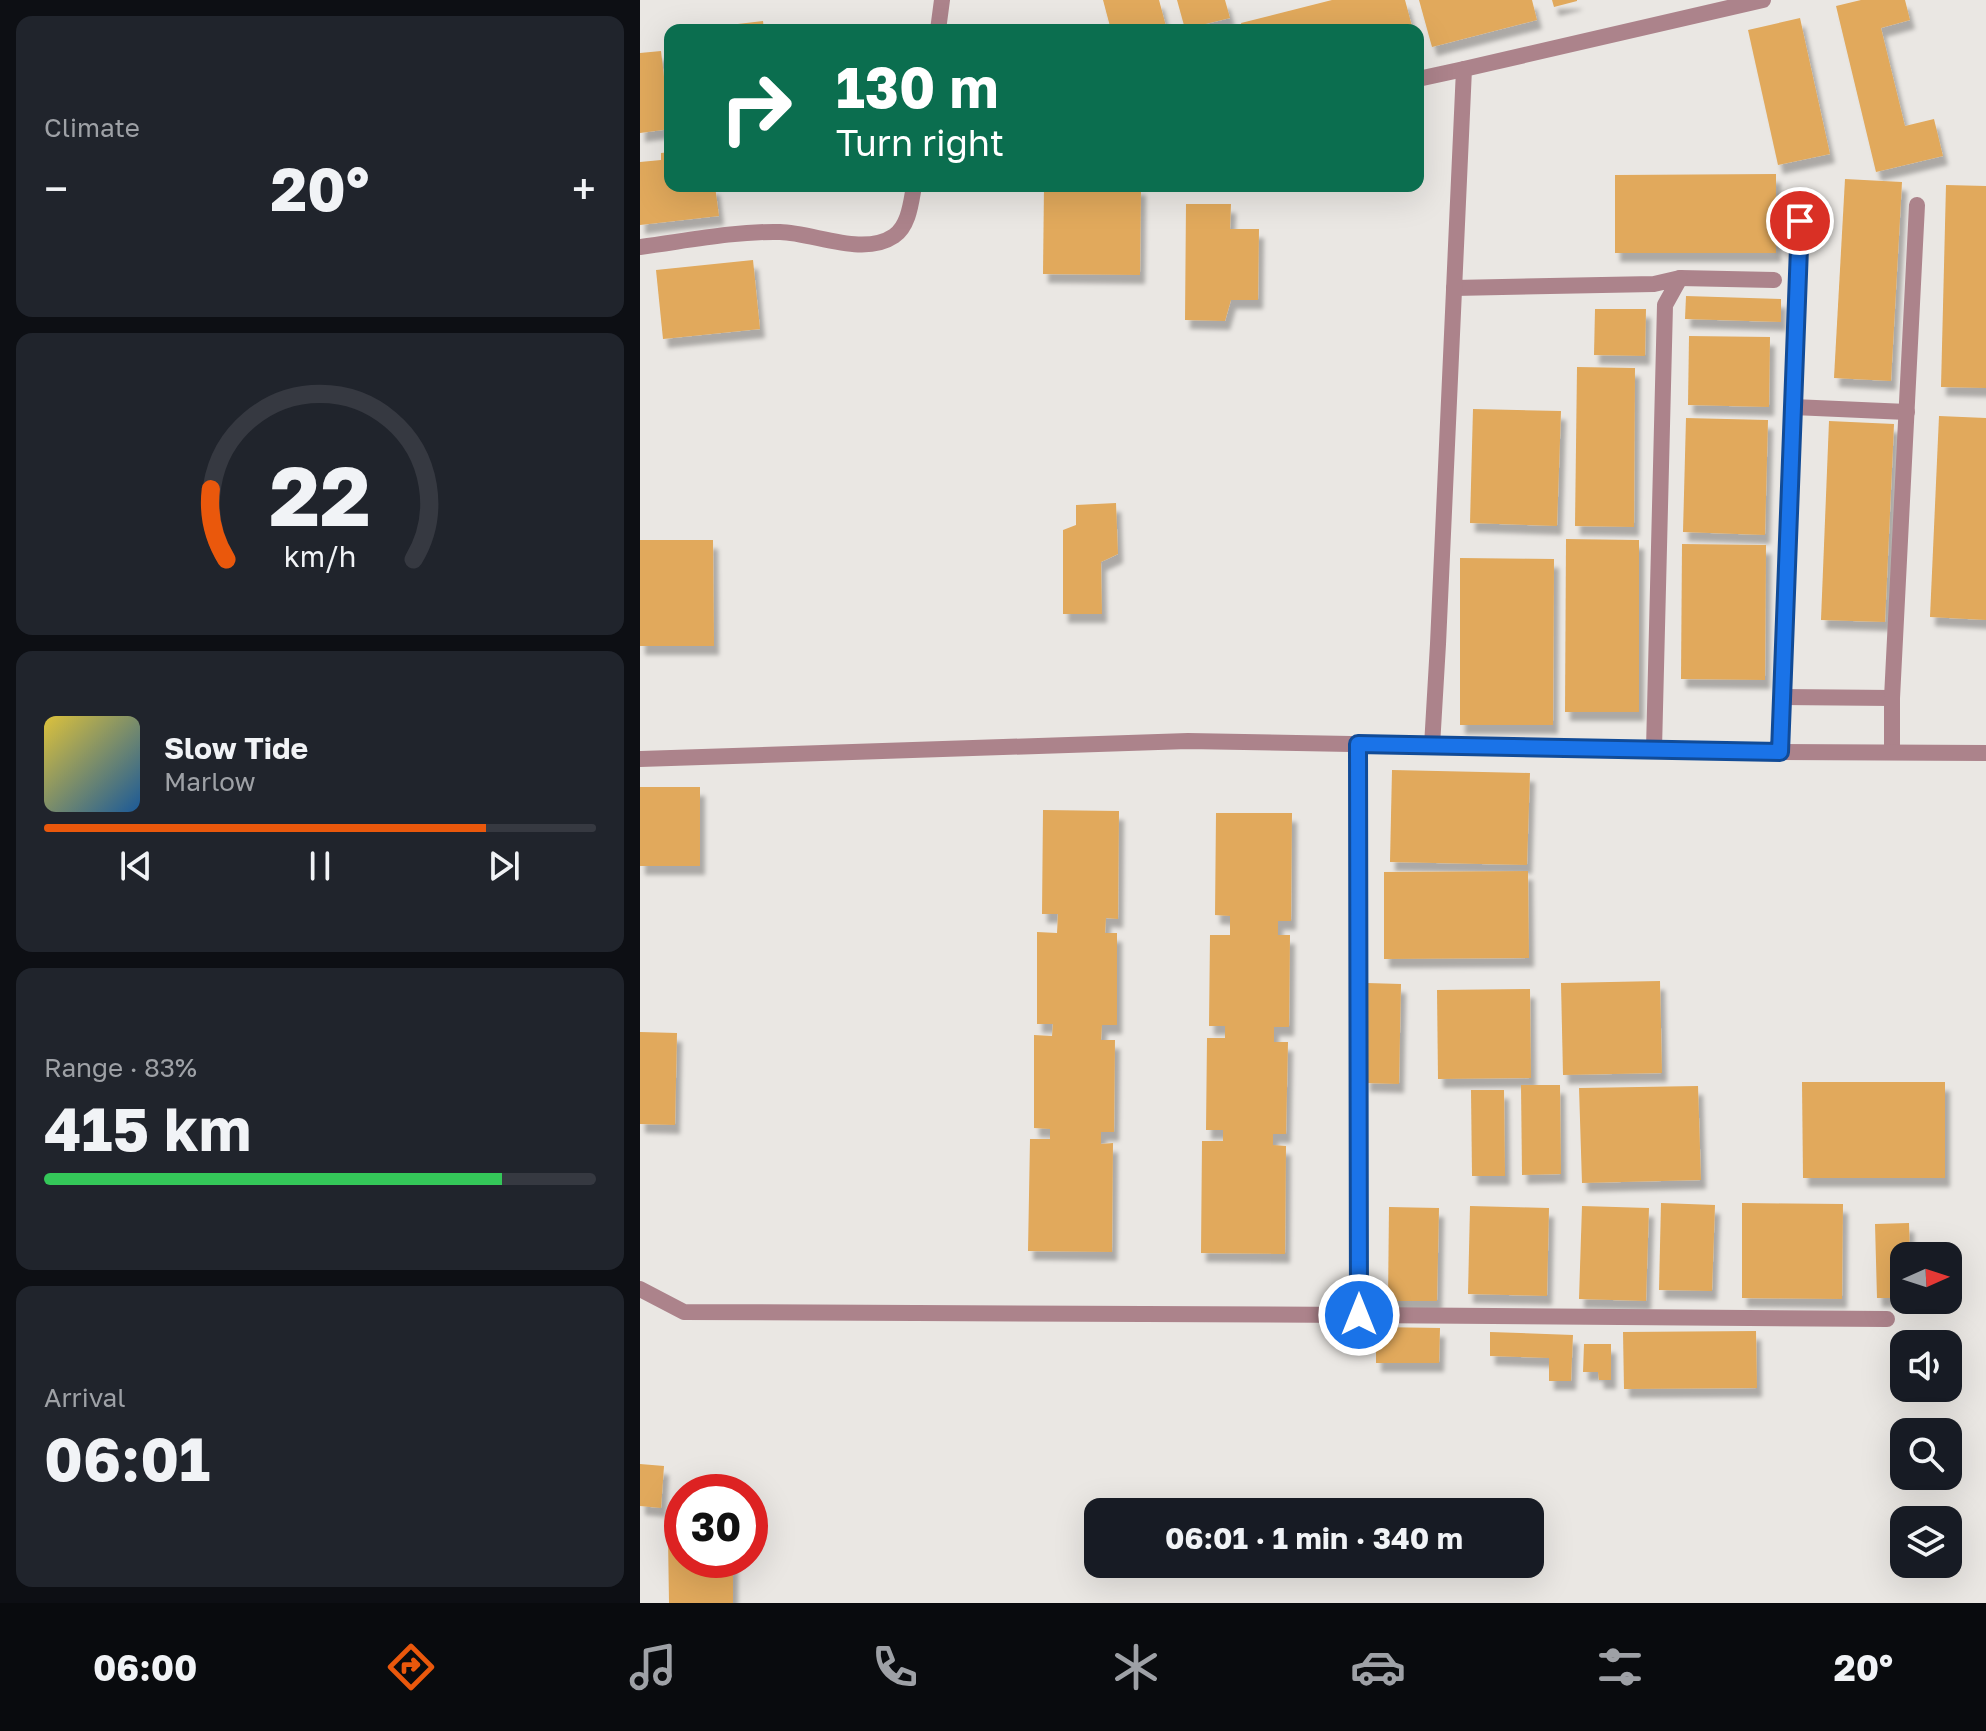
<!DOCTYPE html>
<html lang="en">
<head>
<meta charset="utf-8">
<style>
	:root { --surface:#171b24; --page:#20242c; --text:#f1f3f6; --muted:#9ea1a6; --line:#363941; --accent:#ea580c }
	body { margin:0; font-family:"Golos Text",sans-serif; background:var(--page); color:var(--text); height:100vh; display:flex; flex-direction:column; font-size:30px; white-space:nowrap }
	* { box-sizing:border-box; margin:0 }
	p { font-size:26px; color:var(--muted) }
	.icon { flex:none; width:44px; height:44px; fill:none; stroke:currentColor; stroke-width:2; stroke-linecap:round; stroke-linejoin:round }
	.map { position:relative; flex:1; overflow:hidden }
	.drawer { display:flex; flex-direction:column; gap:16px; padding:16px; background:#0d0f14; width:640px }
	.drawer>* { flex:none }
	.guide { position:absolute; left:24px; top:24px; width:760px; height:168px; border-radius:16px; box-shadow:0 8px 32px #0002; background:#0b6e4f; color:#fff; overflow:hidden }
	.needle { width:52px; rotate:87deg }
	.fabs { position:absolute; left:1250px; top:1242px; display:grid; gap:16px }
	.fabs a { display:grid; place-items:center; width:72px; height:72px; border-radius:16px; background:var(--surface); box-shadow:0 8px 32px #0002; font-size:40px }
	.speed { position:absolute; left:24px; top:1474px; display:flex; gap:16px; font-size:40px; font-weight:700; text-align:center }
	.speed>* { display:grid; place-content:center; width:104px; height:104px; border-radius:50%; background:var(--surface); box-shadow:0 8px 32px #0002; line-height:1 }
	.speed .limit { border:12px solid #d22; background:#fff; color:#111 }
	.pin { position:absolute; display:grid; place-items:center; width:68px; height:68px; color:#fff; margin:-34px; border:4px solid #fff; border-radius:50%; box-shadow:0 2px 8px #0007 }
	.me { position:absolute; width:88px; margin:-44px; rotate:0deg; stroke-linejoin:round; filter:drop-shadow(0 0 6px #0008) }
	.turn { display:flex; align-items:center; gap:28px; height:168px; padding:0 40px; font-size:36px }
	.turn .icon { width:104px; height:104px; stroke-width:2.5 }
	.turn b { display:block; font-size:56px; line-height:68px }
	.big { font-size:60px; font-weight:700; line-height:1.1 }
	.drawer .widget { flex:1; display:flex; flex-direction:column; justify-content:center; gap:12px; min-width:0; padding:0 28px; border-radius:16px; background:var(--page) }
	.drawer .dial { align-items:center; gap:0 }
	.dial svg { height:208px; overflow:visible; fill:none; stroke:var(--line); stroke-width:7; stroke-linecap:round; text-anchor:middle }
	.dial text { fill:var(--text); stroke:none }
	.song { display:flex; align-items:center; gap:24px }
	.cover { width:96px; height:96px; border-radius:12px; background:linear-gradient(135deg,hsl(50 70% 55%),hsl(210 70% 35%)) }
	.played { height:8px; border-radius:4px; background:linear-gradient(90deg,var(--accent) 80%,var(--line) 80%) }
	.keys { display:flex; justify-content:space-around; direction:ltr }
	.heat { display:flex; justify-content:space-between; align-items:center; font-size:44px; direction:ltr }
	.charge { height:12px; border-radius:6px; background:linear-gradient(90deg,#34c759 83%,var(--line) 0) }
	.trip { position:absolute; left:444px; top:1498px; width:460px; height:80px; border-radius:16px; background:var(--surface); box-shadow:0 8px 32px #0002; font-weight:700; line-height:80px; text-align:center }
	.tab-bar { display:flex; height:128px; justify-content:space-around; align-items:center; background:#090b0e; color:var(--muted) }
	.tab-bar .icon { width:56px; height:56px }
	.tab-bar .active { color:var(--accent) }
	.tab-bar b { font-size:36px; color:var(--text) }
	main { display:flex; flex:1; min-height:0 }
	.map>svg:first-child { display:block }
	.building { fill:#e1a95c; filter:url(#shadow) }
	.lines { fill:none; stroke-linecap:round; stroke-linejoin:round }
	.minor { stroke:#ac838b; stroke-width:16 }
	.route-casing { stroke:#114b97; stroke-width:20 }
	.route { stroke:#1a73e8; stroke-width:14 }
</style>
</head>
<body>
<main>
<section class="drawer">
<div class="widget"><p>Climate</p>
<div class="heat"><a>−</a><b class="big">20°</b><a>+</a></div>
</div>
<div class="widget dial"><svg viewBox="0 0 100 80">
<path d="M14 69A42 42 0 1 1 86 69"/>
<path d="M14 69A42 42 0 0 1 8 42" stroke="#ea580c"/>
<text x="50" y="56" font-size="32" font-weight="700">22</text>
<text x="50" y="72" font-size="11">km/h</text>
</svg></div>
<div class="widget">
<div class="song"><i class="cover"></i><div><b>Slow Tide</b><p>Marlow</p></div></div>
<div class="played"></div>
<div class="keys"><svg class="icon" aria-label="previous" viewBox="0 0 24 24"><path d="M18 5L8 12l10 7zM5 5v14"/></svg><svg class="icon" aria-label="pause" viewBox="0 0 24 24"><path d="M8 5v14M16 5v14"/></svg><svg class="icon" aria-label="next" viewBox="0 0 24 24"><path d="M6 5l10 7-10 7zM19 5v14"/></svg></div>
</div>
<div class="widget"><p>Range · 83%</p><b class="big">415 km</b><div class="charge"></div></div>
<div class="widget"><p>Arrival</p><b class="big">06:01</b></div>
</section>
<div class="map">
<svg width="1346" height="1603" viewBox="0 0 1346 1603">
	<defs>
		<filter id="shadow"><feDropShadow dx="5" dy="9" stdDeviation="2" flood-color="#0004"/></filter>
	</defs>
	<rect width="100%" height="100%" fill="#eae7e3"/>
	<g class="building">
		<path d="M463,0h56l8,30h-56z"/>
		<path d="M537,0h48l5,18 -45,11z"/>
		<path d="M692,0h73l8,30h-170l-2,-7z"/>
		<path d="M779,0h113l5,20 -105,27z"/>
		<path d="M912,0h25v1l-23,6z"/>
		<path d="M1221,0h44l5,20 -29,8 24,98 29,-7 9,37 -67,16 -40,-166z"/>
		<path d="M1160,18l30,136 -52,11 -30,-135z"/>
		<path d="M123,21l1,9h-60v-2z"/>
		<path d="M21,51l9,78 -30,4v-80z"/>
		<path d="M30,152v34h45l4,30 -79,9v-63l21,-2v-7z"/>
		<path d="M1136,174v79h-161v-78z"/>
		<path d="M1205,179l57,3 -11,199 -57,-3z"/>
		<path d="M1306,185l40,1v202l-45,-1z"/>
		<path d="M404,186h97l-1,89 -97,-1z"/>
		<path d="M546,204h45l-1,25h29l-1,71h-27l-6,21 -40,-1z"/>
		<path d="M113,260l7,69 -97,10 -7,-69z"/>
		<path d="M1046,296l95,3v23l-96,-3z"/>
		<path d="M955,309h51l-1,47 -51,-1z"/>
		<path d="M1049,336l81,1 -1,70 -81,-2z"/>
		<path d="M937,367l58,1 -1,159 -59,-1z"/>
		<path d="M833,409l88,2 -4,115 -87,-3z"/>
		<path d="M1299,416l47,2v202l-56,-3z"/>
		<path d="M1046,418l82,2 -3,115 -82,-3z"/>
		<path d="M1189,421l65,3 -9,198 -64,-2z"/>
		<path d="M476,503l2,51 -17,8 1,52h-39v-84l13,-5v-20z"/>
		<path d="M926,539l73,1v172h-74z"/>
		<path d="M0,540h73l1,106h-74z"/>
		<path d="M1042,544l84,1 -1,135 -84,-1z"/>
		<path d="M820,558l94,1 -1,166h-93z"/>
		<path d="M752,770l138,3 -3,92 -137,-3z"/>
		<rect x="0" y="787" width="60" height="79"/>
		<path d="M403,810l76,1 -1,108 -12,-1 -1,15h12v92h-15l-1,15h14l-1,92h-13v12l12,-1 -1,109 -84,-1 2,-112h20v-10l-16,-1v-93l18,1 1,-12h-16v-92l20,1 1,-19h-16z"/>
		<path d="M576,813h76l-1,108h-13v14h12l-1,92h-15v15h14l-2,92h-13v11l13,1 -1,108 -84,-1 1,-112h21v-11h-17l1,-92h18v-12h-16l1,-91h20v-19l-15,-1z"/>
		<path d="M888,871l1,87 -145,1v-87z"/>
		<path d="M1020,981l2,92 -99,2 -2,-92z"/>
		<path d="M727,983l34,1 -2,100 -34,-1z"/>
		<path d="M890,989l1,89 -93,1 -1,-89z"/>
		<path d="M0,1032l37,1 -2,92 -35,-1z"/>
		<path d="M1162,1082h143v96h-142z"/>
		<path d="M881,1085h39l1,89 -39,1z"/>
		<path d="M1058,1086l3,94 -119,3 -3,-95z"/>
		<path d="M831,1090h33l1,86h-33z"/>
		<path d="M1021,1203l54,2 -3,86 -53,-1z"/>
		<path d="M1102,1203l101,1 -1,95 -100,-1z"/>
		<path d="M830,1206l79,2 -2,88 -79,-2z"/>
		<path d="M942,1206l67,2 -3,93 -67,-2z"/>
		<path d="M749,1207l50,1 -2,93h-49z"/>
		<path d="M1269,1223l1,33h-6v42h-27l-2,-74z"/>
		<path d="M736,1327l64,1 -1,35h-63z"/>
		<path d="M1116,1331l1,57 -133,1 -1,-57z"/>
		<path d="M850,1332l83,3 -2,46h-22v-23l-59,-2z"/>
		<path d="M944,1344h27v36h-12l-1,-8h-15z"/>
		<path d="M0,1464l24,2 -3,42 -21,-2z"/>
		<path d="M28,1537h14v23h51v43h-64z"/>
	</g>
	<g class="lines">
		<g class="minor">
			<path d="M298,30l4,-30"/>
			<path d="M778,79l46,-10"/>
			<path d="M0,247c46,-6 94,-16 140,-15 35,1 83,25 114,4 15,-10 17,-34 20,-50"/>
			<path d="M1040,278l94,2"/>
			<path d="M814,288l200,-4 26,-6 -15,27 -11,444"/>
			<path d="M1153,407l114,5"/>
			<path d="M1142,697l110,1"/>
			<path d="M718,744l1,571"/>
			<path d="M792,746l6,-102 26,-575 299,-69"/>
			<path d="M1252,751v-53l25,-493"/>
			<path d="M1140,752l20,-531"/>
			<path d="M0,759l548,-18 592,11 206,1"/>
			<path d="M0,1289l44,23 675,3 528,4"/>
		</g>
	</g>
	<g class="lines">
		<g class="route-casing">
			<path id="route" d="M719,1315l-1,-571 422,8 20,-531"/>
		</g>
		<use href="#route" class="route"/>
	</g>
</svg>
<div class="fabs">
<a><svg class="needle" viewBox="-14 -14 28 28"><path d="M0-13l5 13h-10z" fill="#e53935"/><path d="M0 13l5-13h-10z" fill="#9ea1a6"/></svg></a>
<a><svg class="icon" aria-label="sound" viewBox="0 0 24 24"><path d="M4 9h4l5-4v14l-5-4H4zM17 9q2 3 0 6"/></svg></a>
<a><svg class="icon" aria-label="search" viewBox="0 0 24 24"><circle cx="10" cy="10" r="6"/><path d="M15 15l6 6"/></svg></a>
<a><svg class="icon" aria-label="layers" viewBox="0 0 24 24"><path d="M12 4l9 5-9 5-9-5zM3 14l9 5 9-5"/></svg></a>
</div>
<div class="speed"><div class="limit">30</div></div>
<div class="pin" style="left:1160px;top:221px;background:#d93025"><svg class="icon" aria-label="arrive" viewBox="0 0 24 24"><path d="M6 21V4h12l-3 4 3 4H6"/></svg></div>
<svg class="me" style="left:719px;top:1315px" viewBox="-20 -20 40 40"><circle r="17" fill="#1a73e8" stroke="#fff" stroke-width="3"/><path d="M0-11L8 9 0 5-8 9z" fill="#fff"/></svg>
<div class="trip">06:01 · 1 min · 340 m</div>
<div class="guide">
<div class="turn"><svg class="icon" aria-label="right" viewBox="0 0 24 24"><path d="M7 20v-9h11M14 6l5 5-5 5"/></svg><div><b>130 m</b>Turn right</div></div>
</div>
</div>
</main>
<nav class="tab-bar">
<b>06:00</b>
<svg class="icon active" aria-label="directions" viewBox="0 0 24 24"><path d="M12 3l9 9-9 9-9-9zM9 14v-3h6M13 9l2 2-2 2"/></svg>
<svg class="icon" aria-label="music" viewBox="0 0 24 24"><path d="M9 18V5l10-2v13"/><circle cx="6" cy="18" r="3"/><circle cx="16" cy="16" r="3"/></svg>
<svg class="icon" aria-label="phone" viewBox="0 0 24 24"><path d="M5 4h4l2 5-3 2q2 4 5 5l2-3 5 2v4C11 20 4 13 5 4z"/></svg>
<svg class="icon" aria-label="climate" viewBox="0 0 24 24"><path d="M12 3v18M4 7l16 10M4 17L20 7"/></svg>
<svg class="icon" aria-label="car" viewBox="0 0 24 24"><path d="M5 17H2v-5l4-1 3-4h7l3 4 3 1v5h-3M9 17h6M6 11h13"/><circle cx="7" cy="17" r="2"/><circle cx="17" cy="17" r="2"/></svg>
<svg class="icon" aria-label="filters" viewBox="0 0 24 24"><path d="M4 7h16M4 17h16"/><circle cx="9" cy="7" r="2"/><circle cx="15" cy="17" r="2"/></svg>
<b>20°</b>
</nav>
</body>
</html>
